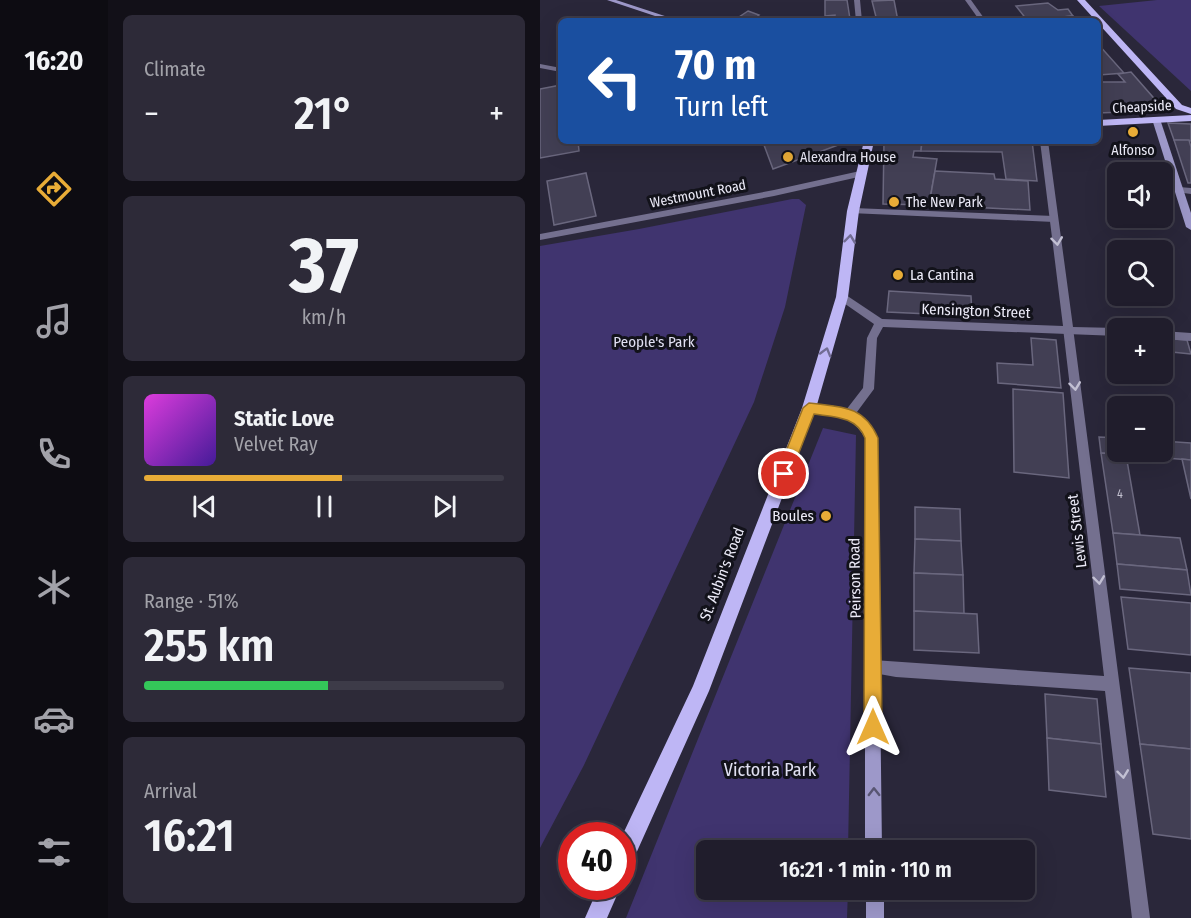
<!DOCTYPE html>
<html lang="en">
<head>
<meta charset="utf-8">
<style>
	:root { --surface:#201d2c; --page:#2d2a38; --text:#f1f3f6; --muted:#a2a2a9; --line:#3d3b48; --accent:#e8ac37 }
	body { margin:0; font-family:"Fira Sans Condensed",sans-serif; background:var(--page); color:var(--text); height:100vh; display:flex; flex-direction:column; font-size:22px; white-space:nowrap }
	* { box-sizing:border-box; margin:0 }
	p { font-size:20px; color:var(--muted) }
	.icon { flex:none; width:33px; height:33px; fill:none; stroke:currentColor; stroke-width:2; stroke-linecap:round; stroke-linejoin:round }
	.map { position:relative; flex:1; overflow:hidden }
	.panel { display:flex; flex-direction:column; gap:15px; padding:15px; background:#121018; width:432px }
	.panel>* { flex:none }
	.guide { position:absolute; left:18px; top:18px; width:543px; height:126px; border-radius:9px; box-shadow:0 6px 24px #0002,0 0 0 2px var(--line); background:#1a4fa0; color:#fff; overflow:hidden }
	.controls { position:absolute; left:567px; top:162px; display:grid; gap:12px }
	.controls a { display:grid; place-items:center; width:66px; height:66px; border-radius:9px; background:var(--surface); box-shadow:0 6px 24px #0002,0 0 0 2px var(--line); font-size:30px }
	.speed { position:absolute; left:18px; top:822px; display:flex; gap:12px; font-size:30px; font-weight:700; text-align:center }
	.speed>* { display:grid; place-content:center; width:78px; height:78px; border-radius:50%; background:var(--surface); box-shadow:0 6px 24px #0002,0 0 0 2px var(--line); line-height:1 }
	.speed .limit { border:9px solid #d22; background:#fff; color:#111 }
	.pin { position:absolute; display:grid; place-items:center; width:51px; height:51px; color:#fff; margin:-26px; border:3px solid #fff; border-radius:50%; box-shadow:0 2px 6px #0007 }
	.me { position:absolute; width:66px; margin:-33px; rotate:0deg; stroke-linejoin:round; filter:drop-shadow(0 0 4px #0008) }
	.turn { display:flex; align-items:center; gap:21px; height:126px; padding:0 18px; font-size:27px }
	.turn .icon { width:78px; height:78px; stroke-width:2.5 }
	.turn b { display:block; font-size:42px; line-height:51px }
	.big { font-size:45px; font-weight:600; line-height:1.1 }
	.panel .card { flex:1; display:flex; flex-direction:column; justify-content:center; gap:9px; min-width:0; padding:0 21px; border-radius:9px; background:var(--page) }
	.panel .dial { align-items:center; gap:0 }
	.dial b { font-size:78px; line-height:1 }
	.song { display:flex; align-items:center; gap:18px }
	.cover { width:72px; height:72px; border-radius:9px; background:linear-gradient(135deg,hsl(300 70% 55%),hsl(260 70% 35%)) }
	.played { height:6px; border-radius:3px; background:linear-gradient(90deg,var(--accent) 55%,var(--line) 55%) }
	.keys { display:flex; justify-content:space-around; direction:ltr }
	.heat { display:flex; justify-content:space-between; align-items:center; font-size:33px; direction:ltr }
	.charge { height:9px; border-radius:4px; background:linear-gradient(90deg,#34c759 51%,var(--line) 0) }
	.trip { position:absolute; left:156px; top:840px; width:339px; height:60px; border-radius:9px; background:var(--surface); box-shadow:0 6px 24px #0002,0 0 0 2px var(--line); font-weight:600; line-height:60px; text-align:center }
	main { display:flex; flex:1; min-height:0 }
	.menu { display:flex; flex-direction:column; width:108px; justify-content:space-around; align-items:center; background:#0d0c12; color:var(--muted) }
	.menu .icon { width:42px; height:42px }
	.menu .on { color:var(--accent) }
	.menu b { font-size:27px; color:var(--text) }
	.map>svg:first-child { display:block }
	.green { fill:#40346f }
	.building { fill:#423f54; stroke:#6a677e; stroke-width:1.5 }
	.lines { fill:none; stroke-linecap:round; stroke-linejoin:round }
	.lane { fill:#74708f; fill-rule:evenodd }
	.street { fill:#74708f; fill-rule:evenodd }
	.secondary { fill:#9d98c9; fill-rule:evenodd }
	.primary { fill:#beb6f5; fill-rule:evenodd }
	.oneway { stroke:#716c92 }
	.oneway2 { stroke:#c2c0d3 }
	.oneway3 { stroke:#585572 }
	.route { fill:#e8ac37; stroke:#977024; stroke-width:1.5 }
	.poi-dot { fill:#e8ac37; stroke:#12121a; stroke-width:2 }
	.labels { text-anchor:middle; dominant-baseline:central; stroke-width:6; stroke-linejoin:round; paint-order:stroke }
	.number-label { font-size:12px; fill:#c2c0cf }
	.far-street-label { font-size:14px; fill:#ecebf8; stroke:#12121a }
	.far-poi-label { font-size:14px; fill:#ecebf8; stroke:#12121a; text-anchor:start }
	.poi-label { font-size:15px; fill:#ecebf8; stroke:#12121a; text-anchor:start }
	.street-label { font-size:15px; fill:#ecebf8; stroke:#12121a }
	.park-label { font-size:15px; fill:#e1e0f3; stroke:#12121a }
	.near-park-label { font-size:18px; fill:#e1e0f3; stroke:#12121a }
</style>
</head>
<body>
<main>
<nav class="menu">
<b>16:20</b>
<svg class="icon on" aria-label="directions" viewBox="0 0 24 24"><path d="M12 3l9 9-9 9-9-9zM9 14v-3h6M13 9l2 2-2 2"/></svg>
<svg class="icon" aria-label="music" viewBox="0 0 24 24"><path d="M9 18V5l10-2v13"/><circle cx="6" cy="18" r="3"/><circle cx="16" cy="16" r="3"/></svg>
<svg class="icon" aria-label="phone" viewBox="0 0 24 24"><path d="M5 4h4l2 5-3 2q2 4 5 5l2-3 5 2v4C11 20 4 13 5 4z"/></svg>
<svg class="icon" aria-label="climate" viewBox="0 0 24 24"><path d="M12 3v18M4 7l16 10M4 17L20 7"/></svg>
<svg class="icon" aria-label="car" viewBox="0 0 24 24"><path d="M5 17H2v-5l4-1 3-4h7l3 4 3 1v5h-3M9 17h6M6 11h13"/><circle cx="7" cy="17" r="2"/><circle cx="17" cy="17" r="2"/></svg>
<svg class="icon" aria-label="filters" viewBox="0 0 24 24"><path d="M4 7h16M4 17h16"/><circle cx="9" cy="7" r="2"/><circle cx="15" cy="17" r="2"/></svg>
</nav>
<section class="panel">
<div class="card"><p>Climate</p>
<div class="heat"><a>−</a><b class="big">21°</b><a>+</a></div>
</div>
<div class="card dial"><b>37</b><p>km/h</p></div>
<div class="card">
<div class="song"><i class="cover"></i><div><b>Static Love</b><p>Velvet Ray</p></div></div>
<div class="played"></div>
<div class="keys"><svg class="icon" aria-label="previous" viewBox="0 0 24 24"><path d="M18 5L8 12l10 7zM5 5v14"/></svg><svg class="icon" aria-label="pause" viewBox="0 0 24 24"><path d="M8 5v14M16 5v14"/></svg><svg class="icon" aria-label="next" viewBox="0 0 24 24"><path d="M6 5l10 7-10 7zM19 5v14"/></svg></div>
</div>
<div class="card"><p>Range · 51%</p><b class="big">255 km</b><div class="charge"></div></div>
<div class="card"><p>Arrival</p><b class="big">16:21</b></div>
</section>
<div class="map">
<svg width="651" height="918" viewBox="0 0 651 918">
	<rect width="100%" height="100%" fill="#2a273a"/>
	<g class="green">
		<path d="M617,0h34v91l-92,-85z"/>
		<path d="M252,199h7l7,6 -21,102 -31,95 -170,363 -44,83v-602l99,-17z"/>
		<path d="M283,428l33,7 -8,415h-142v40h142l-1,28h-221z"/>
	</g>
	<g class="building">
		<path d="M285,0h22l3,19h-15v-4l-10,1z"/>
		<path d="M354,0l4,21h-21l-5,-20z"/>
		<path d="M508,3l10,7 10,-1 5,7 -46,4 -11,-14z"/>
		<path d="M208,11l11,4 -7,6h-19z"/>
		<path d="M533,16l5,5h-24l-2,-3z"/>
		<path d="M558,44l26,29 -25,2z"/>
		<path d="M591,72l28,32 -9,7 -52,2v-31h27l-7,-8z"/>
		<path d="M21,85v56h17l1,10 -39,7v-69z"/>
		<path d="M628,123l23,1v17l-17,-1z"/>
		<path d="M634,140h15l2,7v36h-3z"/>
		<path d="M240,141h69l-76,28 -9,-24z"/>
		<path d="M344,141h38l-1,10h-7l-1,6 24,2 -8,46 -46,-1z"/>
		<path d="M382,141h110l5,40 -31,-2 -4,-27 -81,-1z"/>
		<path d="M395,171l59,3 1,5 33,2 2,29 -101,-5z"/>
		<path d="M46,173l10,43 -42,9 -7,-44z"/>
		<path d="M349,291l82,5 1,20 -85,-4z"/>
		<path d="M491,338l25,2 5,48 -63,-5 -1,-20 36,2z"/>
		<path d="M622,338l25,2 4,14 -29,-3z"/>
		<path d="M473,389l50,4 6,85 -55,-6z"/>
		<path d="M559,437l19,1v14h44v-11l29,2v17l-90,-7z"/>
		<path d="M561,453l25,2 14,80 -27,-2z"/>
		<path d="M642,459l9,1v39z"/>
		<path d="M375,507l45,2 1,32 -46,-2z"/>
		<path d="M573,533l67,5 7,32 -70,-6z"/>
		<path d="M375,539l46,2 2,34 -49,-2z"/>
		<path d="M577,564l70,6 4,25 -71,-6z"/>
		<path d="M374,573l49,2 1,39 -50,-3z"/>
		<path d="M581,597l70,6v52l-63,-6z"/>
		<path d="M374,611l63,3 2,39 -65,-3z"/>
		<path d="M589,668l62,5v76l-51,-5z"/>
		<path d="M505,694l52,5 4,45 -54,-6z"/>
		<path d="M507,738l54,6 5,53 -57,-7z"/>
		<path d="M600,744l51,5v90l-38,-5z"/>
	</g>
	<g class="lines">
		<g class="lane">
			<path d="M639,187l12,1v6l-15,-2 -1,-2z"/>
			<path d="M313,208l201,8 4,3 -4,3 -204,-9v-4z"/>
			<path d="M528,324l5,4 77,590h-18l-27,-227 -209,-14 -28,-5 -2,-5 2,-5 5,-2 231,16 -41,-348z"/>
		</g>
		<g class="street">
			<path d="M314,0h6l2,21h-6z"/>
			<path d="M425,0h6l15,21h-6z"/>
			<path d="M0,64l21,4v4l-21,-4z"/>
			<path d="M500,141h8l25,186 45,1v8l-235,-9 -6,11 -3,51 -20,27h-8l-2,-3 2,-3 17,-22 4,-50 7,-14 -36,-25v-4h8l36,24 181,7z"/>
			<path d="M320,171l3,1v4l-89,20 -234,44v-6l234,-44z"/>
			<path d="M622,331l29,2v8l-29,-2z"/>
		</g>
		<g class="secondary">
			<path d="M67,0h9l64,21h-10z"/>
			<path d="M613,117l7,2 31,94v17l-5,-3 -34,-108z"/>
			<path d="M269,404c32,4 52,3 68,34l5,412h-17v-412c-13,-26 -36,-20 -60,-27l-2,-3 2,-3z"/>
			<rect x="326" y="890" width="18" height="28"/>
		</g>
		<g class="primary">
			<path d="M537,0h8l97,105 9,3v6l-15,-5z"/>
			<path d="M651,115v6l-93,5v-6z"/>
			<path d="M324,141h10l-15,70 -11,86 -32,111 -107,283 -79,176 -8,2v-33l71,-150 109,-278 34,-111 11,-86z"/>
			<path d="M59,886h22l-14,32h-22z"/>
		</g>
	</g>
	<defs><path id="oneway-chevron" d="M-2-3.5L2.5 0L-2 3.5" fill="none" stroke-width="1.6" stroke-linecap="round" stroke-linejoin="round" transform="scale(1.5)"/></defs>
	<g class="oneway">
		<use href="#oneway-chevron" transform="translate(310 239) rotate(-83)"/>
		<use href="#oneway-chevron" transform="translate(286 352) rotate(-74)"/>
	</g>
	<g class="oneway2">
		<use href="#oneway-chevron" transform="translate(517 241) rotate(83)"/>
		<use href="#oneway-chevron" transform="translate(535 386) rotate(83)"/>
		<use href="#oneway-chevron" transform="translate(559 580) rotate(83)"/>
		<use href="#oneway-chevron" transform="translate(583 774) rotate(83)"/>
	</g>
	<use class="oneway3" href="#oneway-chevron" transform="translate(334 792) rotate(-91)"/>
	<path class="route" d="M269,403c32,4 55,2 69,35l4,289 -3,6 -6,2 -6,-2 -3,-6 1,-289c-9,-22 -31,-21 -51,-24l-25,64h-10l-2,-4 26,-66z"/>
	<g class="poi-dot">
		<circle cx="593" cy="132" r="6"/>
		<circle cx="248" cy="157" r="6"/>
		<circle cx="354" cy="202" r="6"/>
		<circle cx="358" cy="275" r="6"/>
		<circle cx="286" cy="516" r="6"/>
	</g>
	<g class="labels">
		<g class="number-label">
			<text x="580" y="494">4</text>
		</g>
		<g class="far-street-label">
			<text transform="translate(602 107) rotate(-3)">Cheapside</text>
			<text transform="translate(158 194) rotate(-11)">Westmount Road</text>
		</g>
		<g class="far-poi-label">
			<text x="593" y="150" text-anchor="middle">Alfonso</text>
			<text x="260" y="157">Alexandra House</text>
			<text x="366" y="202">The New Park</text>
		</g>
		<g class="poi-label">
			<text x="370" y="275">La Cantina</text>
			<text x="274" y="516" text-anchor="end">Boules</text>
		</g>
		<g class="street-label">
			<text transform="translate(436 311) rotate(2)">Kensington Street</text>
			<text transform="translate(537 531) rotate(-97)">Lewis Street</text>
			<text transform="translate(182 574) rotate(-69)">St. Aubin's Road</text>
			<text transform="translate(315 578) rotate(-91)">Peirson Road</text>
		</g>
		<g class="park-label">
			<text x="114" y="342">People's Park</text>
		</g>
		<g class="near-park-label">
			<text x="230" y="770">Victoria Park</text>
		</g>
	</g>
</svg>
<div class="controls">
<a><svg class="icon" aria-label="sound" viewBox="0 0 24 24"><path d="M4 9h4l5-4v14l-5-4H4zM17 9q2 3 0 6"/></svg></a>
<a><svg class="icon" aria-label="search" viewBox="0 0 24 24"><circle cx="10" cy="10" r="6"/><path d="M15 15l6 6"/></svg></a>
<a>+</a>
<a>−</a>
</div>
<div class="speed"><div class="limit">40</div></div>
<div class="pin" style="left:244px;top:474px;background:#d93025"><svg class="icon" aria-label="arrive" viewBox="0 0 24 24"><path d="M6 21V4h12l-3 4 3 4H6"/></svg></div>
<svg class="me" style="left:333px;top:727px" viewBox="-20 -20 40 40"><path d="M0-17L14 15 0 8-14 15z" fill="#e8ac37" stroke="#fff" stroke-width="4"/></svg>
<div class="trip">16:21 · 1 min · 110 m</div>
<div class="guide">
<div class="turn"><svg class="icon" aria-label="left" viewBox="0 0 24 24"><path d="M17 20v-9H6M10 6l-5 5 5 5"/></svg><div><b>70 m</b>Turn left</div></div>
</div>
</div>
</main>
</body>
</html>
